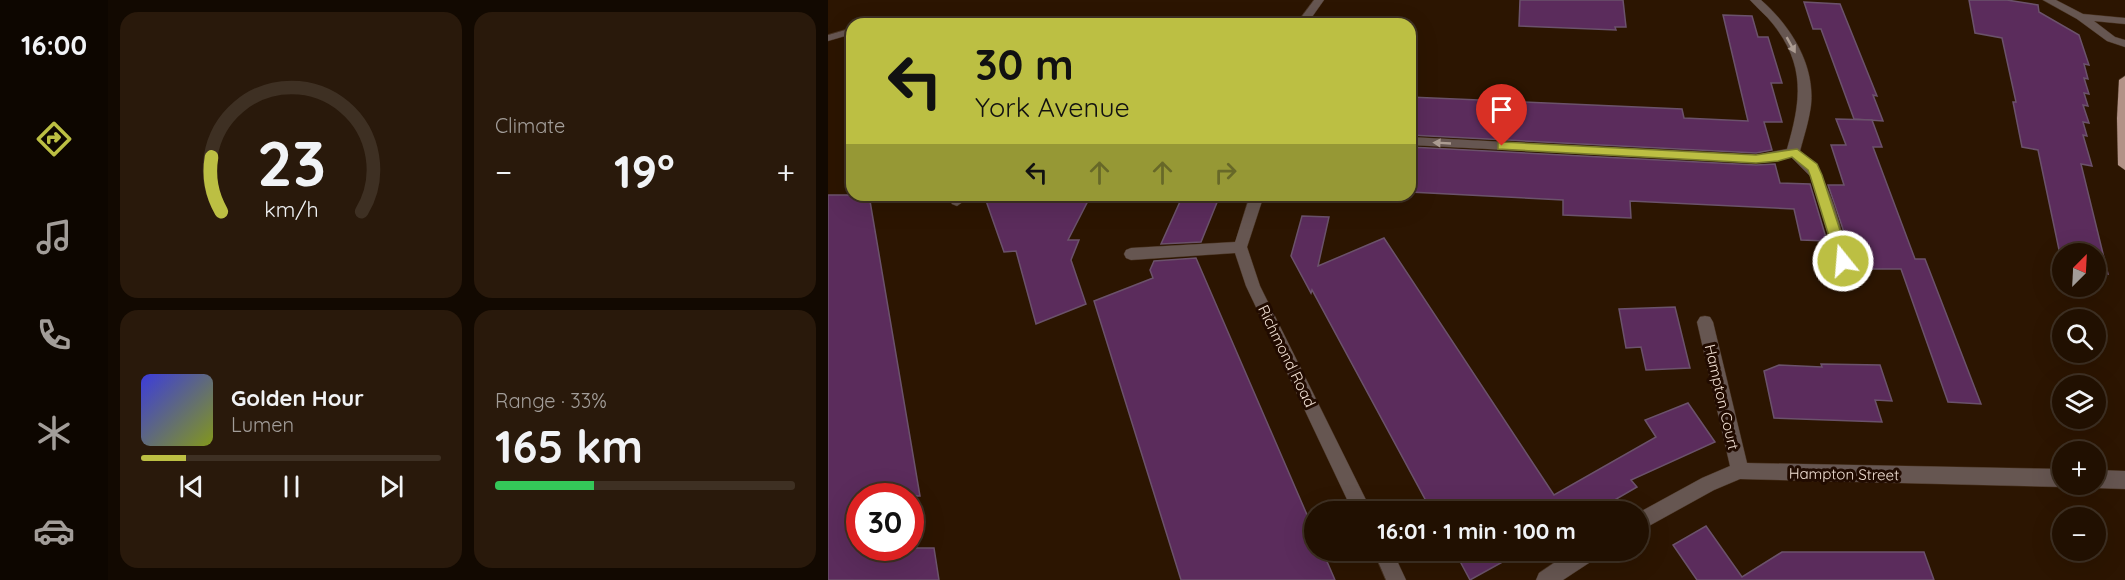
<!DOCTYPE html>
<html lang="en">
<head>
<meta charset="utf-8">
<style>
	:root { --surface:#211001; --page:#29190b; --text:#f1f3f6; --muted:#a29d99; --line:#3e3023; --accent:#bcbf43 }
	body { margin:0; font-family:Quicksand,sans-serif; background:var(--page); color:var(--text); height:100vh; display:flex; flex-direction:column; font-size:22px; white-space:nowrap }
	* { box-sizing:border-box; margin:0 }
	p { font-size:20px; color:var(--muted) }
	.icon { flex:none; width:33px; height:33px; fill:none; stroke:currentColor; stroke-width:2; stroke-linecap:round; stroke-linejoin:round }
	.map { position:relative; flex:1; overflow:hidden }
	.panel { display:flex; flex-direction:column; gap:12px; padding:12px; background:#120901; width:720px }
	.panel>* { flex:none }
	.banner { position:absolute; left:18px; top:18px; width:570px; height:183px; border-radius:18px; box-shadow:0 6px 24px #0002,0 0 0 2px var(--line); background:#bcbf43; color:#111; overflow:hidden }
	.needle { width:39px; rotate:24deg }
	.fabs { position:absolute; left:1224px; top:243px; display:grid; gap:12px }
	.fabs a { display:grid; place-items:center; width:54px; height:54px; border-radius:50%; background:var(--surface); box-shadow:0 6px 24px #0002,0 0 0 2px var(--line); font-size:30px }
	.speed { position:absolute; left:18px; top:483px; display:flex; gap:12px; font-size:30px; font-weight:700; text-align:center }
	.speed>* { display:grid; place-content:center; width:78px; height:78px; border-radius:50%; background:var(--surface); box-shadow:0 6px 24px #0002,0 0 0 2px var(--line); line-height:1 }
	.speed .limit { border:9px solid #d22; background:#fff; color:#111 }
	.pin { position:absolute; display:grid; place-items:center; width:51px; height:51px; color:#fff; margin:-62px -26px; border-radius:50% 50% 50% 0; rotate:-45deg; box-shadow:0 0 6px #0007 }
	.pin .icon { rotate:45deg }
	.me { position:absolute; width:66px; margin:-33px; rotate:343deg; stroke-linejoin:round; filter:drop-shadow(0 0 4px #0008) }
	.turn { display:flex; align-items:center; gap:21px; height:126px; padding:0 30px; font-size:27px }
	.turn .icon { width:78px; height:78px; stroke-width:2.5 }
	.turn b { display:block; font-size:42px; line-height:51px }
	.lanes { display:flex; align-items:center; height:57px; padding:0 30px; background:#0003; justify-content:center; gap:30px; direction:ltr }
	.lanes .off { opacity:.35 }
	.big { font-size:45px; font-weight:800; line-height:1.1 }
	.panel .widget { flex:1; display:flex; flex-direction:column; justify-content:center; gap:9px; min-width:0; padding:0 21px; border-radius:18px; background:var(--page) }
	.panel .dial { align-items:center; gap:0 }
	.dial svg { height:156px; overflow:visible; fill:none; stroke:var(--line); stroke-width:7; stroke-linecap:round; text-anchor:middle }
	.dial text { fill:var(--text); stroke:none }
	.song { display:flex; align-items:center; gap:18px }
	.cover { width:72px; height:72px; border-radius:9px; background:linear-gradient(135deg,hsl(240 70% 55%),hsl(70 70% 35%)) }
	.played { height:6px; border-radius:3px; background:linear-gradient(90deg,var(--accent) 15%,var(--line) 15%) }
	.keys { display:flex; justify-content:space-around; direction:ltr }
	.heat { display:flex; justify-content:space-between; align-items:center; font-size:33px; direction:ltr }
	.charge { height:9px; border-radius:4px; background:linear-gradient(90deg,#34c759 33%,var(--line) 0) }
	.panel .tiles { flex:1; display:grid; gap:12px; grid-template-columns:repeat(2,1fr) }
	.trip { position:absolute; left:476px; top:501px; width:345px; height:60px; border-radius:30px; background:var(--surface); box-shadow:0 6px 24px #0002,0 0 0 2px var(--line); font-weight:800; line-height:60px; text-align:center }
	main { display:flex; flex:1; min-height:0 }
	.tabs { display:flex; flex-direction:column; width:108px; justify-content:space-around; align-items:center; background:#0d0600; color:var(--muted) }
	.tabs .icon { width:42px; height:42px }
	.tabs .on { color:var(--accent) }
	.tabs b { font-size:27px; color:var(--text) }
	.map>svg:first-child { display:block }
	.building { fill:#5b2c5c; stroke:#6b526b; stroke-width:1.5 }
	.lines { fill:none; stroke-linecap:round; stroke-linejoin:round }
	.minor-casing { stroke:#48321f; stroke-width:1 }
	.major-casing { stroke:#48321f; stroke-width:1 }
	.minor { fill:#665651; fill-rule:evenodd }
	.major { fill:#b29287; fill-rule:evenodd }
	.oneway { fill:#ac9c92 }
	.route { fill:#bcbf43; stroke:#7a7c2c; stroke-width:1.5 }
	.labels { text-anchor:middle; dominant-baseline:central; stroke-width:6; stroke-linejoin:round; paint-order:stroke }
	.street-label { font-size:15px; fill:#f2e1d4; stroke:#210b00 }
</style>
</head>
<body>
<main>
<nav class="tabs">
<b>16:00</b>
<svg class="icon on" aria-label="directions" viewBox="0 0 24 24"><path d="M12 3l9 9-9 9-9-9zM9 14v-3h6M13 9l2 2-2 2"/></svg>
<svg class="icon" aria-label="music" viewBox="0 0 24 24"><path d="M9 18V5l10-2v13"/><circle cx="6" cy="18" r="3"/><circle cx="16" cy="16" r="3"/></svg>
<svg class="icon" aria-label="phone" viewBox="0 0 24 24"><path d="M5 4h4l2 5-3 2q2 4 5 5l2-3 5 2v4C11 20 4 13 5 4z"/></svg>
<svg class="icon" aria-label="climate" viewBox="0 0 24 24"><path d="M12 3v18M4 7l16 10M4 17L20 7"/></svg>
<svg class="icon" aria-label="car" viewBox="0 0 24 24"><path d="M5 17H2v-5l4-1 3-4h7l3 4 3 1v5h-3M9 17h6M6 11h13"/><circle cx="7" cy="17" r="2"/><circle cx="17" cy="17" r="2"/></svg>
</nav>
<section class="panel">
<div class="tiles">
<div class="widget dial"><svg viewBox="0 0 100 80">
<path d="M14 69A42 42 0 1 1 86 69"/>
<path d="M14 69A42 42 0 0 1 9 41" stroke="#bcbf43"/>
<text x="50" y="56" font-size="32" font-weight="700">23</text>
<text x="50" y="72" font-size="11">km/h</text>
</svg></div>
<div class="widget"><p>Climate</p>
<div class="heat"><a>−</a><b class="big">19°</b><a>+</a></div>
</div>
<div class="widget">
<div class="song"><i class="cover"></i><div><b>Golden Hour</b><p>Lumen</p></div></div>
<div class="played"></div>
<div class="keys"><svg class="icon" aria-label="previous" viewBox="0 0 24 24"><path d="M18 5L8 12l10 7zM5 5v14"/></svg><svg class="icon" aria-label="pause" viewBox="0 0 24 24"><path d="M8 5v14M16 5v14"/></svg><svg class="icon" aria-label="next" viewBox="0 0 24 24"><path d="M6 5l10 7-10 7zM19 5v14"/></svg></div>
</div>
<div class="widget"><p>Range · 33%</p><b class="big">165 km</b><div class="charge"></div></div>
</div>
</section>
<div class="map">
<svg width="1297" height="580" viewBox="0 0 1297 580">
	<rect width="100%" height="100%" fill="#2c1501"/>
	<g class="building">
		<path d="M692,0h103l3,27h-11l1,3 -97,-4z"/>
		<path d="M1141,0h38l31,5 1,7 40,23 10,30 -5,-1 4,15 -4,-1 5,16 -5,-1 4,13 -5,-1 6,18 -6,-1 4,14 -4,-1 9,31 -11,-2 27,110 -12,-3v-17h-34v10l-24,-114 -16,-3 -9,-45h3l-14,-64 -27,-5z"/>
		<path d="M976,2l36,2 37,92 -4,-1 10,26 -29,-2 -33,-90h-8z"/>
		<path d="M895,15l29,1 6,21h10l14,46h-11l11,39h-18l8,28 -16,3 -346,-18v-38l272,12 2,9 64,3z"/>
		<path d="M1008,119l36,1 10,27h-9l42,112h10l56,145 -33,-2 -47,-133h-30l-9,-27 -15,-1 -19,-56h16l-13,-40h15z"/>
		<path d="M582,147l346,18 19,-1 5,19 30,1 17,57 -26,-1 -7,-31 -164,-8 1,17 -68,-3v-15l-153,-8z"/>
		<path d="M0,195h41l51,301h-60v52h74l5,32h-111z"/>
		<path d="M156,195h107l-23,45h11l-8,20 15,44 -50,20 -20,-73 -12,1z"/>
		<path d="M355,195h37l-19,47 -40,2z"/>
		<path d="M474,216l27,1 -11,49 66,-28 170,257 102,-58 -11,-17 43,-17 27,39 -84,38 6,7 -43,25h-162l-120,-222 -1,3 -20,-37z"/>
		<path d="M368,258l118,273v19h8l13,30h-154l-87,-279 59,-23 -3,-8 4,-9z"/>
		<path d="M847,307l15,61 -44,2 -5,-23 -15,1 -7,-39z"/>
		<path d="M993,364l59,1 12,36 -17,-1 7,22 -108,-4 -10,-47 15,-6 43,2z"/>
		<path d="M878,526l36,51 40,-25h142l10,28h-237l-24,-35z"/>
		<path d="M626,550h60l3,4 -47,26z"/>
	</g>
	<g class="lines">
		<g class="minor-casing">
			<g id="minor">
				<path d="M486,0h10l-17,24h-11z"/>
				<path d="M922,0h11c30,26 54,65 50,105 -2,16 -7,31 -11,46 31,23 39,74 50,110l-2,4h-10l-2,-4 -26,-85 -19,-19 -13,4 -22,2 -346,-18v-8l346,18 31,-6c14,-48 19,-83 -14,-125 -7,-9 -16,-16 -23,-24z"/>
				<path d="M1215,0h13l27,14 42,4v6l-31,-3 21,16 10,3v7l-18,-6 -30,-22z"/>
				<path d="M24,28v6l-24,7v-6z"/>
				<path d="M120,195h14l2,6 -7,5 -5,-2z"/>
				<path d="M422,195h14l-17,52 13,39 112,226h-19l-107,-226 -11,-33 -104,7 -5,-2 -2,-4 2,-4 5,-2 104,-6z"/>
				<path d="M877,316l5,1 3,5 34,141 315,6v15h5l-5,3 -322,-8 -26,11 -76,42v-19l64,-35 28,-12 -33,-144 3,-5z"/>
				<path d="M1268,470l29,1v18l-29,-1 -6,-3 6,-1z"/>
				<path d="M545,550h19l14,30h-20z"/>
				<path d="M745,550h27l-2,7 -35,23h-27l3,-7z"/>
			</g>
		</g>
		<g class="major-casing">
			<path id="major" d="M1297,76v94l-7,-5 -1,-47 2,-38z"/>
		</g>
		<use href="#minor" class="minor"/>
		<use href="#major" class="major"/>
	</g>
	<defs><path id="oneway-solid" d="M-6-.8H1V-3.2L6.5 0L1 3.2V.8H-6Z" transform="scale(1.5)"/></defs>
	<g class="oneway">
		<use href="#oneway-solid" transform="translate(963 45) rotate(61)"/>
		<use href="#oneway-solid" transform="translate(614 143) rotate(-177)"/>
	</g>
	<path class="route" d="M674,142l254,13 41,-6 20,15 5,11 28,86 -7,6 -5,-2 -28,-90 -2,-5 -16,-13 -14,4 -22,2 -258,-14v-6z"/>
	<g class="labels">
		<g class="street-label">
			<text transform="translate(459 356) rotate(64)">Richmond Road</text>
			<text transform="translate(894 397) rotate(77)">Hampton Court</text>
			<text transform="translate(1016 474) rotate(1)">Hampton Street</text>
		</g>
	</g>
</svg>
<div class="fabs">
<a><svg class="needle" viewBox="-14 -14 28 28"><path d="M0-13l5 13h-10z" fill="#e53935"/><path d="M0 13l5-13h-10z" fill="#a29d99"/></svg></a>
<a><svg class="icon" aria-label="search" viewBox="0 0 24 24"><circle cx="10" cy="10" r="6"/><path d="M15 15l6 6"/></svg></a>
<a><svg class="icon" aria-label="layers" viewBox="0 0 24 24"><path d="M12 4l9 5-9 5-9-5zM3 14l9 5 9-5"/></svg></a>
<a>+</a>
<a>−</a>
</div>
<div class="speed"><div class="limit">30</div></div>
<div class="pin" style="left:674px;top:146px;background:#d93025"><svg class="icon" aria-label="arrive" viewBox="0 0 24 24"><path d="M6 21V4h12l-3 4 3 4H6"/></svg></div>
<svg class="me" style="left:1015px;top:261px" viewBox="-20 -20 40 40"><circle r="17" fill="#bcbf43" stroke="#fff" stroke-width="3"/><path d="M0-11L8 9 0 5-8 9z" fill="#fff"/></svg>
<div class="trip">16:01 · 1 min · 100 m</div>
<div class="banner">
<div class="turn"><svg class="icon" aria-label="left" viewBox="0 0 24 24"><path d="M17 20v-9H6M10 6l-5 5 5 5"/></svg><div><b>30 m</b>York Avenue</div></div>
<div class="lanes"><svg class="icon" aria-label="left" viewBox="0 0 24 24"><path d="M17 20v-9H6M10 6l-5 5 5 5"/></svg><svg class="icon off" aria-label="ahead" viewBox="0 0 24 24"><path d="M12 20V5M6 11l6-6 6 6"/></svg><svg class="icon off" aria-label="ahead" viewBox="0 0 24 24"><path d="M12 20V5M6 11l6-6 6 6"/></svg><svg class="icon off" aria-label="right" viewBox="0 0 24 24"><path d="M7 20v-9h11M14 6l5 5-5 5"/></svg></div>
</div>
</div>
</main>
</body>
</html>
